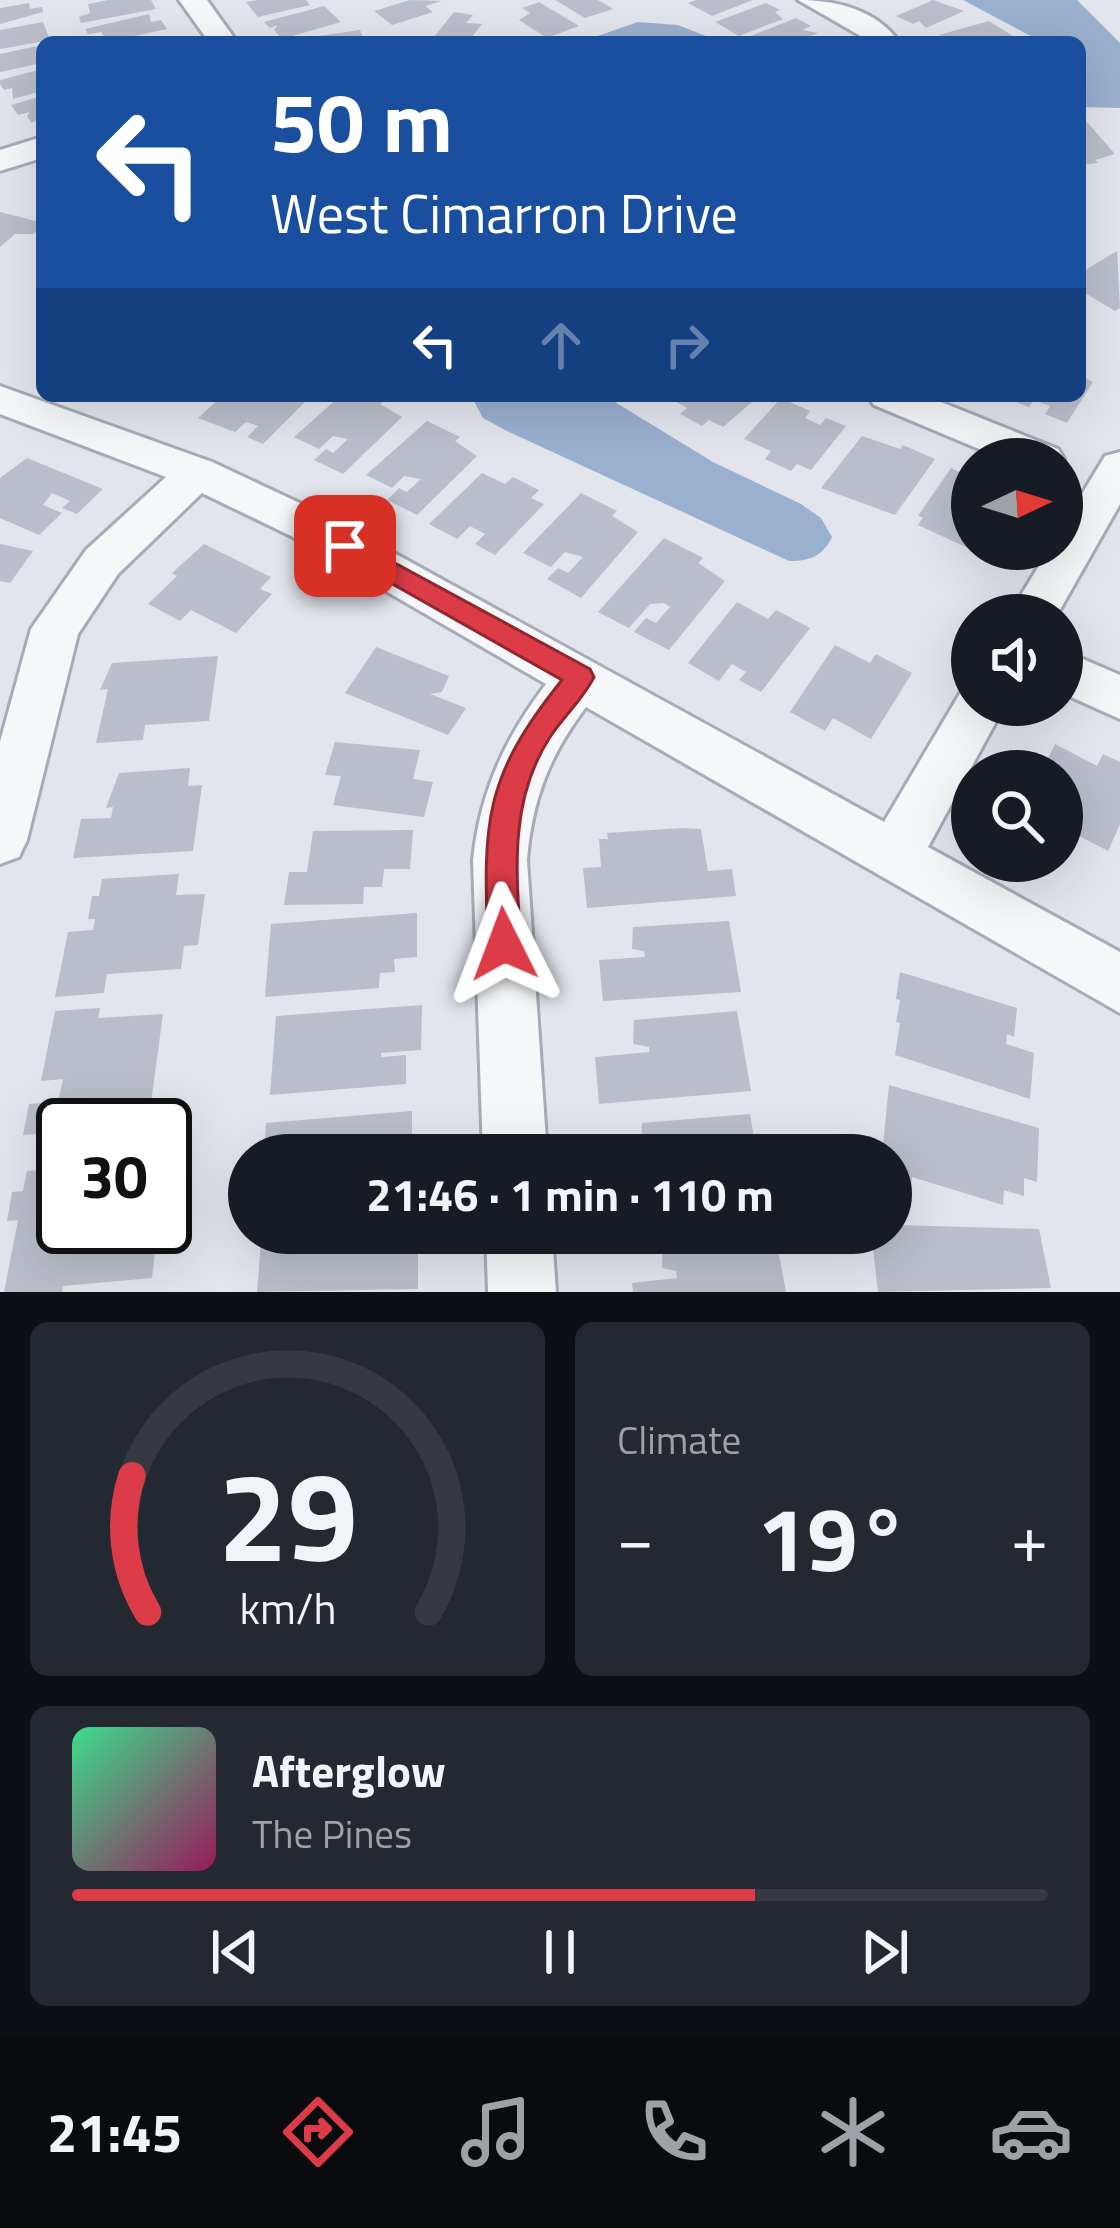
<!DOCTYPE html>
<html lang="en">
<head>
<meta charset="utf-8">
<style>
	:root { --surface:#171b24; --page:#242831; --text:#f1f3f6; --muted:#9ea1a6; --line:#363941; --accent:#dc3c48 }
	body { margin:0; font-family:"Titillium Web",sans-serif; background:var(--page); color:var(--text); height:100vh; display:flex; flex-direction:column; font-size:45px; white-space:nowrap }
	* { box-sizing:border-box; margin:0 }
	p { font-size:39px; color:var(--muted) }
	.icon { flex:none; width:66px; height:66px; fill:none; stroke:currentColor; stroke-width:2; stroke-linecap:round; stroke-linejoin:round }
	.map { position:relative; height:1292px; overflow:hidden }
	.sheet { display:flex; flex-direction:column; gap:30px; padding:30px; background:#0d0f14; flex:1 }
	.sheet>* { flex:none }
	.guide { position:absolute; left:36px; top:36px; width:1050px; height:366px; border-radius:18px; box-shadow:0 12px 48px #0002; background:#1a4fa0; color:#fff; overflow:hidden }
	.needle { width:78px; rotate:86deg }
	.tools { position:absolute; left:951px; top:438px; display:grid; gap:24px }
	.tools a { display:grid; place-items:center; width:132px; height:132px; border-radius:50%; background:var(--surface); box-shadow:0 12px 48px #0002; font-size:60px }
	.speed { position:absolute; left:36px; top:1098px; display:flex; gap:24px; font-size:60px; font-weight:700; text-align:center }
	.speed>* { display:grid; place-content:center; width:156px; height:156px; border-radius:50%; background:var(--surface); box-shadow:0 12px 48px #0002; line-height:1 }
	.speed .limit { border:6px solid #111; border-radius:18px; background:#fff; color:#111 }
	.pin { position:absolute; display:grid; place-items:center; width:102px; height:102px; color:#fff; margin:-51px; border-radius:24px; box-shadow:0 6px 18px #0006 }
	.me { position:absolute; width:132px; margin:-66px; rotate:357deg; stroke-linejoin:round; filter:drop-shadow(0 0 9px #0008) }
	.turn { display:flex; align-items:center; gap:42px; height:252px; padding:0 36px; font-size:54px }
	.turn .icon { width:156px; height:156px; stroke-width:2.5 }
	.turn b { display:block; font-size:84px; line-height:102px }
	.lanes { display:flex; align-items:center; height:114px; padding:0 36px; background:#0003; justify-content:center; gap:60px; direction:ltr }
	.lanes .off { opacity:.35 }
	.big { font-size:90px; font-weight:700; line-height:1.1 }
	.sheet .widget { flex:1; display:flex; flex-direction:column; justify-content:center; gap:18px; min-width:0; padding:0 42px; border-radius:18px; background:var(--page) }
	.sheet .dial { align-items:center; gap:0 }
	.dial svg { height:312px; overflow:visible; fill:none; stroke:var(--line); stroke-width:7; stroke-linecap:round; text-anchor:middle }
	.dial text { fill:var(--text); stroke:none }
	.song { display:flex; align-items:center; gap:36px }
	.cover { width:144px; height:144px; border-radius:18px; background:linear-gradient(135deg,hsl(150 70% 55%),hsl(330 70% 35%)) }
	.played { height:12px; border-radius:6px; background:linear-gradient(90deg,var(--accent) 70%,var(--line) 70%) }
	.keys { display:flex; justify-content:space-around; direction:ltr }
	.heat { display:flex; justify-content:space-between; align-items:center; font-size:66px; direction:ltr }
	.sheet .tiles { flex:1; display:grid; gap:30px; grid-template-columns:1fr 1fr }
	.widget:last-child { grid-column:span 2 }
	.trip { position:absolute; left:228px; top:1134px; width:684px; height:120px; border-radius:60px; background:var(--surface); box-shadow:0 12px 48px #0002; font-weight:700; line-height:120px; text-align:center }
	.dock { display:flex; height:192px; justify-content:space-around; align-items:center; background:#090b0e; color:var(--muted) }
	.dock .icon { width:84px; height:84px }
	.dock .on { color:var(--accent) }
	.dock b { font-size:54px; color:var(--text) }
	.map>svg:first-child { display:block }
	.water { fill:#9ab0cf }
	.building { fill:#b9beca }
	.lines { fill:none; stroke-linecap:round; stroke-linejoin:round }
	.minor-casing { stroke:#a6abb7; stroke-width:6 }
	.minor { fill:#f5f7f9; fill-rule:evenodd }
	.route { fill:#dc3c48; stroke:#8f272f; stroke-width:3 }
</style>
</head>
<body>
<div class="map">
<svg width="1120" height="1292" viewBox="0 0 1120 1292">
	<rect width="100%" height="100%" fill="#e2e5ec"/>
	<g class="water">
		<path d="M963,0h114l43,43v65l-40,-1v-65h-38z"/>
		<path d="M638,22l40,3 43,17h-141z"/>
		<path d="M471,396h134l108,66 88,42 20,14 11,19c-9,19 -22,24 -43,24l-284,-131 -22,-12z"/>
	</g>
	<g class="building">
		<path d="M108,0h43l5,9 -75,14 -2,-6 11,-4 -2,-9z"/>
		<path d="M257,0h49l4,5 -52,12 -12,-15z"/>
		<path d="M410,0l32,1 -17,5 8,6 -41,13 -18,-14z"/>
		<path d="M555,0h43l15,9 -28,9z"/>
		<path d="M696,0h57l-41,16 -24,-13z"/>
		<path d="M933,0l31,11 -38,17 -7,-7 -6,3 -17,-8z"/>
		<path d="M539,2l40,24 -32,12 -28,-18 11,-7 -8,-5z"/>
		<path d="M29,3l1,6 12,-2 1,5 -43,12v-16z"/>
		<path d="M766,3l14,7 -5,2 8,7 -44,17 -24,-14z"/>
		<path d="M324,6l17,16 -59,17 -8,-9 4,-5 -8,3 -6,-6z"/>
		<path d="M454,12l19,3 -7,8 16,1 -14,18h-38z"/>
		<path d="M149,14l2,8 10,-2 6,9 -59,13 -7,-10 -13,2 -3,-5z"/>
		<path d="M796,18l15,8 -9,4 16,3 -23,9h-37l-10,-5z"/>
		<path d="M989,21l24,15 -22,6h-40l-12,-7z"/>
		<path d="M43,22l7,18 -50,9v-19z"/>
		<path d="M360,30l5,12h-66l-1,-3z"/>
		<path d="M42,45v18l-42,9v-18z"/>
		<path d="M42,69v22l-29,8 -1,-11 -8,2 -4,-6v-4z"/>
		<path d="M42,96v23l-11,4 -4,-7 3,-4 -12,3 -7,-10z"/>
		<path d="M1087,122l28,32 -20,6 3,3 -18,2v-42z"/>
		<path d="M0,212l36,9 6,6 -8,7h-19l-15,13z"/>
		<path d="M1117,251l3,57 -5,3 -35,-21 4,-4 -4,-13z"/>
		<path d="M1080,375l13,7 -26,41 -22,-9 5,-8 -16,-6 -5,7 -27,-11h78z"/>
		<path d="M222,396l5,2 84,-2 -48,48 -16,-7 11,-11 -12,-4 -11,10 -37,-14z"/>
		<path d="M340,396h39l7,3 -6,5 22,13 -59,57 -29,-14 12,-11 7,4 15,-14 -15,-3 -14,13 -25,-12z"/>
		<path d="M666,396h93l-36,31 -14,-7 -7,6 -22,-12 7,-6z"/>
		<path d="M781,398l29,13 -5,7 15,7 6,-7 20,8 -35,44 -14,-6 -6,7 -26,-12 6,-8 -27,-12z"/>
		<path d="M427,421l33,16 -5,4 22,15 -60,59 -30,-15 12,-12 8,4 14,-13 -17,-3 -12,12 -26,-13z"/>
		<path d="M862,436l38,13 3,-4 32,14 -40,56 -74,-27z"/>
		<path d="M27,458l76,31 -26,25 -15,-6 8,-7 -18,-8 -9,12 19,8 -23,22 -39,-17v-40z"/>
		<path d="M951,468l21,10 -2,71 -52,-24 5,-7 -5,-2z"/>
		<path d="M482,473l23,11 8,-7 26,13 -8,8 13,6 -49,51 -20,-11 10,-10 -15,-8 -13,13 -28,-15z"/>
		<path d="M581,493l36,18 -5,5 26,16 -57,66 -34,-19 11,-11 10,5 15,-16 -18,-5 -14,15 -28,-14z"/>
		<path d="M664,538l39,20 -5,5 27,18 -56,69 -35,-18 12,-14 10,5 14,-16 -6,-4 -14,1 -21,24 -31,-16z"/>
		<path d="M0,544l33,7 -23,32 -10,-2z"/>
		<path d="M204,544l67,33 -11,12 12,5 -36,39 -45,-23 -11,11 -32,-17 29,-28 -5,-3z"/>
		<path d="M737,602l31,17 8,-9 34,18 -49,64 -22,-12 7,-8 -14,-8 -13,17 -31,-18z"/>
		<path d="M835,645l35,18 6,-9 36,19 -41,66 -38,-21 -8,13 -35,-19z"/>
		<path d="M376,647l73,29 -7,16 -12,2 36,14 -18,27 -103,-42z"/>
		<path d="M218,656l-9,65 -64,4 -2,15 -47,3 12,-54 -8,1 12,-27z"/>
		<path d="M335,742l85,8 -7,29 20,3 -9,35 -91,-12 8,-29 -16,-1z"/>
		<path d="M1055,744l42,22 6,-12 17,8v62l-12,27 -42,-22 -4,8v-66h-20z"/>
		<path d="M190,768l-2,18 14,-1 -9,66 -120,7 8,-39 30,-1 2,-11 -7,1 13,-35z"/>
		<path d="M682,828l19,1 7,42 24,-2 4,27 -149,12 -4,-40 18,-1 -2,-28h9l-1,-6z"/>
		<path d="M413,830l-3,39h-26l-2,18h-18l-1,17 -79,1 5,-33h18l6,-41z"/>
		<path d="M179,874l-3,21 29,-1 -7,51 -14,1 -3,23 -74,5 -3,19 -49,4 13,-65 25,-2 2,-11h-7l4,-23h7l3,-17z"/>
		<path d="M417,913v44l-23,2 1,13 -15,1 -1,15 -114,9 6,-73z"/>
		<path d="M729,921l12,71 -138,9 -4,-41 46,-3 -1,-6 -12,-2 1,-22z"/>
		<path d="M900,972l117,36 -3,29 -7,-3 -1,10 28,9 -4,46 -135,-44 5,-32 -4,-1 4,-22 -4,-1z"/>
		<path d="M422,1005l-1,45 -40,3v4l25,-2v29l-136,11 6,-79z"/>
		<path d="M100,1008l-2,10 65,-4 -15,111h-85v7l-40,3 6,-31 29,-2 5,-23 -22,2 14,-70z"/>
		<path d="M737,1011l14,80 -152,13 -4,-47 54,-5v-5l-16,-3 1,-24z"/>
		<path d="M889,1085l150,43 -2,54 -13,-4v18l-20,-6 -1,15 -91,-28 -2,22 -19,-5v-39h-9z"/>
		<path d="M412,1111v44h-148l2,-32z"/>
		<path d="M750,1114l7,41h-102l-14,-4 1,-28z"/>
		<path d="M63,1168v59h95l-6,51 -89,8 -1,6h-58l14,-72 -11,1 5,-29 11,-1 4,-20z"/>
		<path d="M897,1225l142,4 12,59 -173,4 -7,-59h20z"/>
		<path d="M368,1233h50v56l-161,3 4,-50z"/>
		<path d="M721,1233h54l11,59h-153l-1,-9 45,-5 -1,-7 -14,-3 1,-30z"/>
	</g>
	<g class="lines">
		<g class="minor-casing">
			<g id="minor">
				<path d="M179,0h28l30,42h-28z"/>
				<path d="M798,0c38,0 79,10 101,42h-28z"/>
				<path d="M42,137v21l-42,13v-21z"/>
				<path d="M0,386l212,76 111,52 561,308 78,-132 10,-3v18h33l-77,142 192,105v61l-534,-306c-37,49 -54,93 -59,153l20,295h-64l-10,-295c7,-68 32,-122 73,-176l-255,-148 -89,-43 -84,81 -40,60 -51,206 -8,17 -19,7v-122l31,-113 55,-79 80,-73 -166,-63z"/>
				<path d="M868,396h58l132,53 6,10h-61l-129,-54z"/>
				<path d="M1120,452v52l-63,111h-48l40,-66h13v-22l43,-71z"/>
				<path d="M1062,650l58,25v44l-58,-26z"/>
				<path d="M486,1233h66l4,59h-68z"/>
			</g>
		</g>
		<use href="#minor" class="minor"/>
	</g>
	<path class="route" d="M345,536l245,133 4,8c-11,22 -30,39 -44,60 -41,63 -34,135 -29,207l-5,11 -12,5 -11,-5 -5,-11c-5,-121 -5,-166 74,-264l-226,-128 -3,-6 3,-7z"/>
</svg>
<div class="tools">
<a><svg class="needle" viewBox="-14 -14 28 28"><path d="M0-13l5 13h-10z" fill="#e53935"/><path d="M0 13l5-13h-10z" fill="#9ea1a6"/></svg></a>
<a><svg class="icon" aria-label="sound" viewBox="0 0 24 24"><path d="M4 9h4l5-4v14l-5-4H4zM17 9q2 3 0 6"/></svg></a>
<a><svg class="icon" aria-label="search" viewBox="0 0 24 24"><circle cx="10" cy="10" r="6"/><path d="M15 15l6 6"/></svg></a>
</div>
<div class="speed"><div class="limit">30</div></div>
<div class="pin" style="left:345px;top:546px;background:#d93025"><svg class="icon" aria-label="arrive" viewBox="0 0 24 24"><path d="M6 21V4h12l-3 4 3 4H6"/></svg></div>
<svg class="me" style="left:504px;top:944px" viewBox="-20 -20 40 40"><path d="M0-17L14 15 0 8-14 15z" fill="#dc3c48" stroke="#fff" stroke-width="4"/></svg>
<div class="trip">21:46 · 1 min · 110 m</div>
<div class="guide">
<div class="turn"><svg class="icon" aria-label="left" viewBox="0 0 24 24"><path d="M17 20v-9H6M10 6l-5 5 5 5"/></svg><div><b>50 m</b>West Cimarron Drive</div></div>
<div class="lanes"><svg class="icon" aria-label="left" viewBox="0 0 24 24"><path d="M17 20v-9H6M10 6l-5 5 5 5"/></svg><svg class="icon off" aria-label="ahead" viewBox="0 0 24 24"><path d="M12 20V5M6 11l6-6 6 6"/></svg><svg class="icon off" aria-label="right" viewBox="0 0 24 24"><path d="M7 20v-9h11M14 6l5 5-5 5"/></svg></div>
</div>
</div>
<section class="sheet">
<div class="tiles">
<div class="widget dial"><svg viewBox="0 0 100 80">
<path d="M14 69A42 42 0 1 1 86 69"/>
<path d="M14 69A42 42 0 0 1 10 34" stroke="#dc3c48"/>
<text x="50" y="56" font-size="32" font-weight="700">29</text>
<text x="50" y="72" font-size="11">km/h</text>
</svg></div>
<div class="widget"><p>Climate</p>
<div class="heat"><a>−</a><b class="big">19°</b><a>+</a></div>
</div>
<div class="widget">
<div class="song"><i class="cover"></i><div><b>Afterglow</b><p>The Pines</p></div></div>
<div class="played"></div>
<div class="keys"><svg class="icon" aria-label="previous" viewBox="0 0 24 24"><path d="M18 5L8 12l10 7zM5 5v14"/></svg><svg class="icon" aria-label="pause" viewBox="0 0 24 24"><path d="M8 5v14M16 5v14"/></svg><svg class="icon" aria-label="next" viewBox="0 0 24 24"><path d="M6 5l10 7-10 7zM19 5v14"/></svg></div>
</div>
</div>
</section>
<nav class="dock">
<b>21:45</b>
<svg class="icon on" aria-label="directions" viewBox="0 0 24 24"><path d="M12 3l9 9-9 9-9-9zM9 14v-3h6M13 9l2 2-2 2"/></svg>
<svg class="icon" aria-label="music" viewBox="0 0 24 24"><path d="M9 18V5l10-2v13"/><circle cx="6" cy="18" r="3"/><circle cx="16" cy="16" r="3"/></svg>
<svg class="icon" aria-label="phone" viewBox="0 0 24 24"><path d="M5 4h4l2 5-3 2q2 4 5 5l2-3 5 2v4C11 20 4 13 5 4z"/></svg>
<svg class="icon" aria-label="climate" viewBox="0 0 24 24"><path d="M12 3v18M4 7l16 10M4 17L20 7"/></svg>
<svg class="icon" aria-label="car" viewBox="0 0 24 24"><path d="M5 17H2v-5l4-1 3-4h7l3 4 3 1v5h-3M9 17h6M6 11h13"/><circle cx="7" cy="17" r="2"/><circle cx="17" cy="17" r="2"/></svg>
</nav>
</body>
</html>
